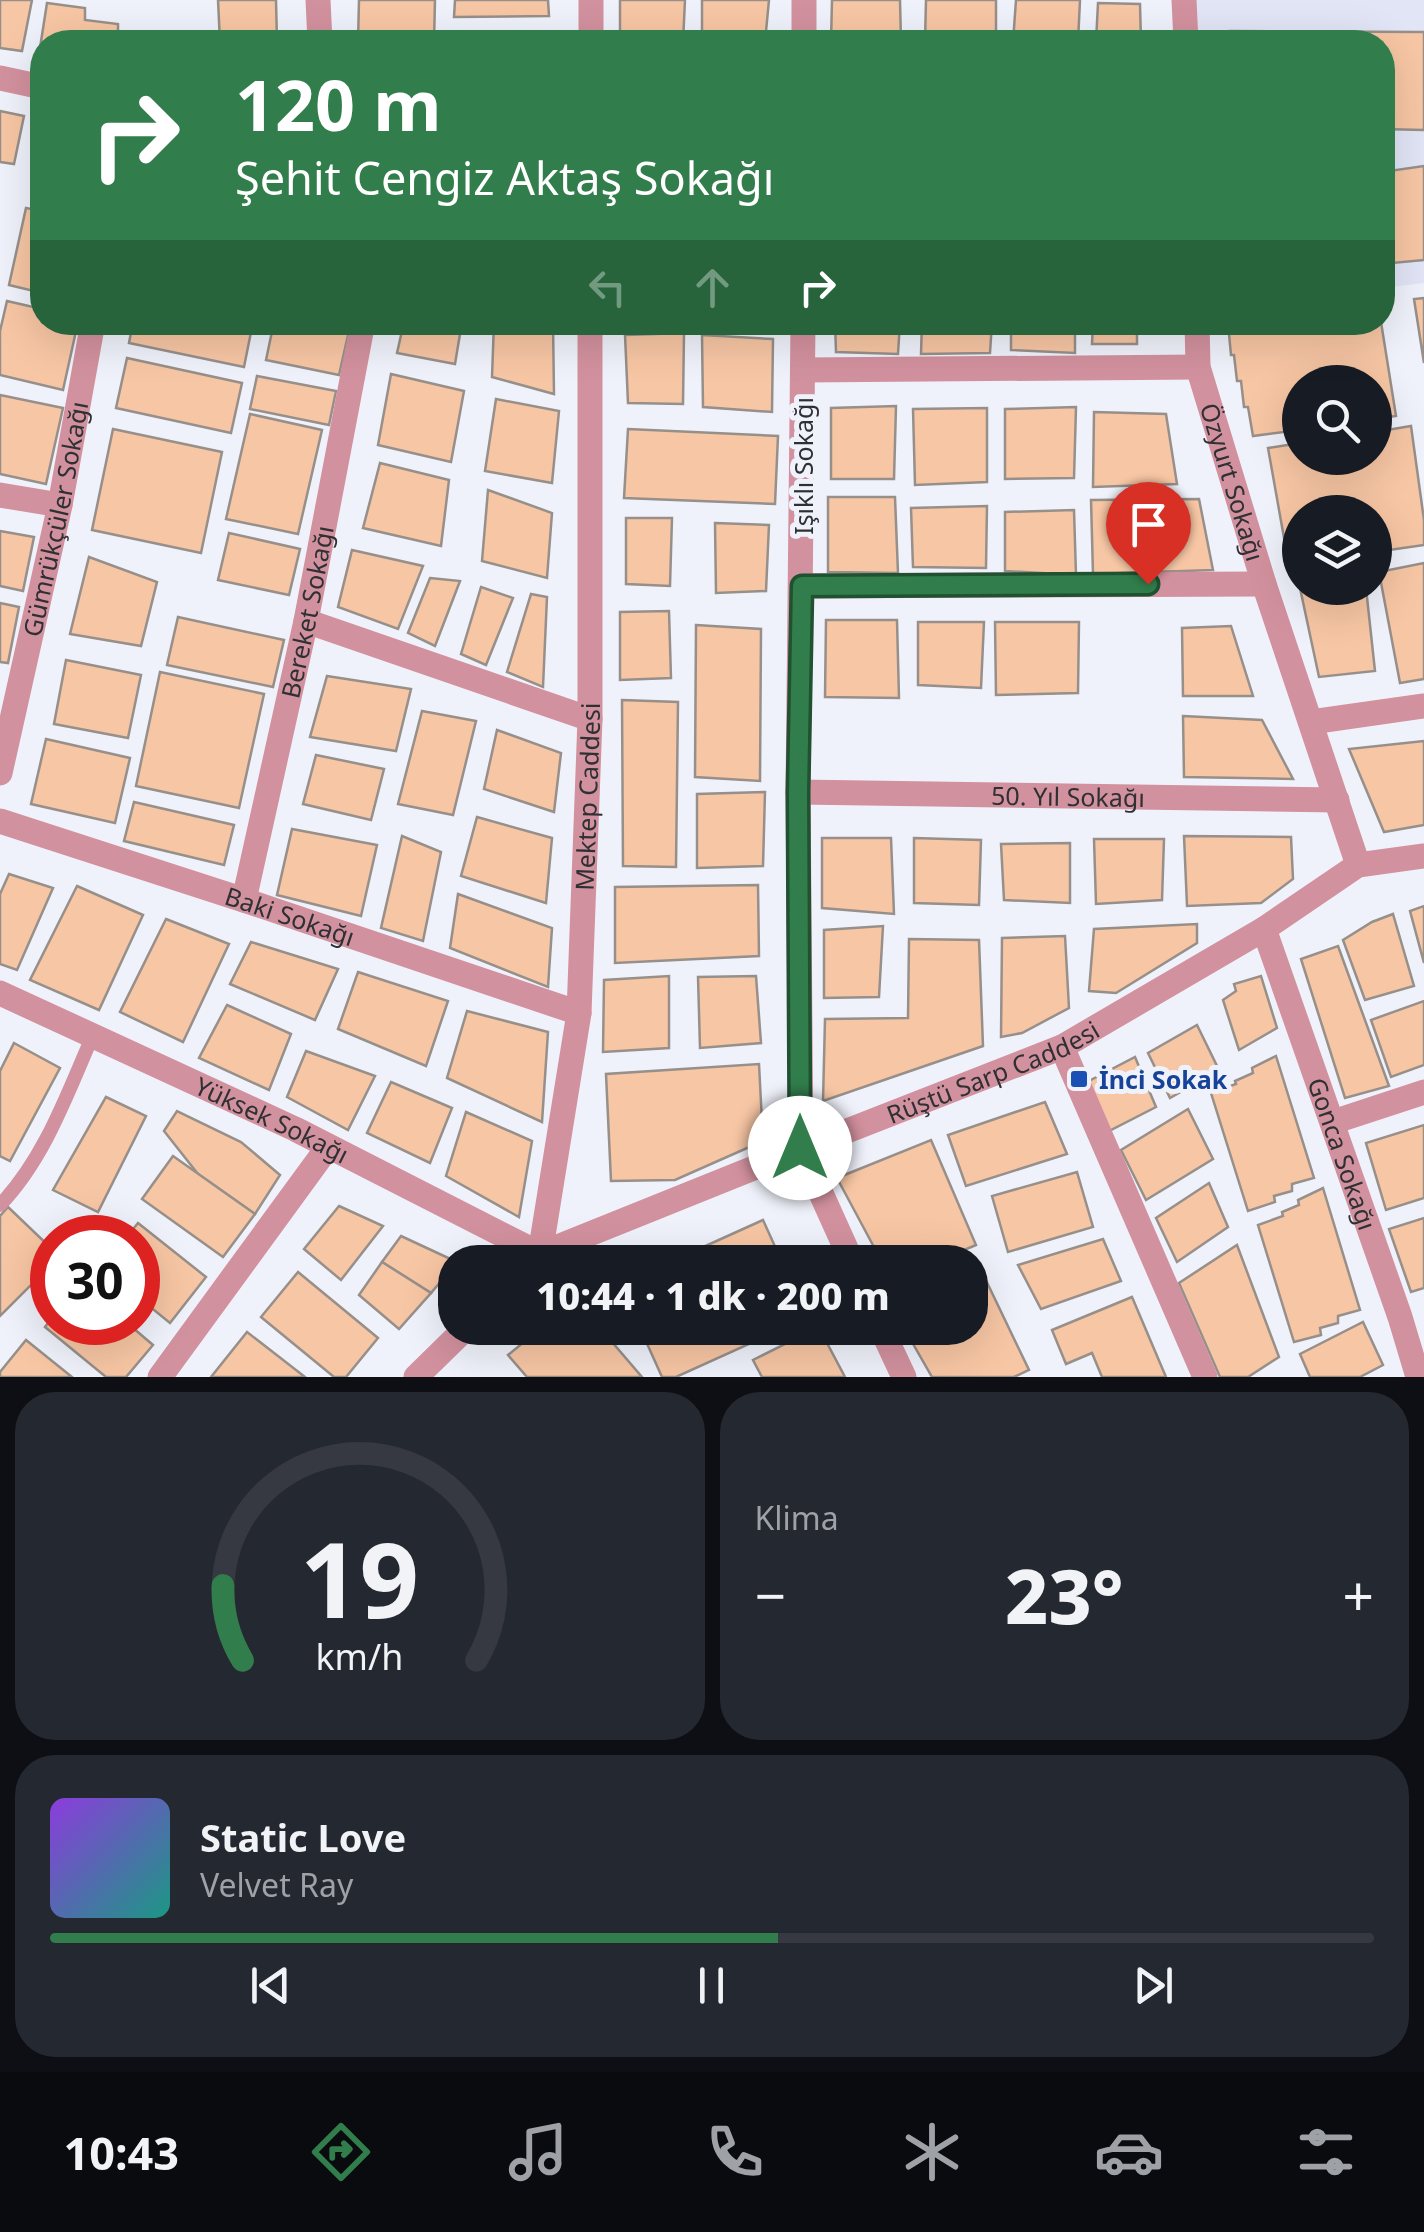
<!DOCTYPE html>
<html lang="tr">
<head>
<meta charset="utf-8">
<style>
	:root { --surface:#171b24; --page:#242831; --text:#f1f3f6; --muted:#9ea1a6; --line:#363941; --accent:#317d4b }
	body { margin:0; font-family:"Noto Sans",sans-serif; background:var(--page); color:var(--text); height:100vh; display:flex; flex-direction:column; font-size:38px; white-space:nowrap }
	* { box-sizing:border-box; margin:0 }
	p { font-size:32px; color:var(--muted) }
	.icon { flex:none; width:55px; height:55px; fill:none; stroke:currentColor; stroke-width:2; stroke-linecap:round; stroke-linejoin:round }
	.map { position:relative; height:1377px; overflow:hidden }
	.sheet { display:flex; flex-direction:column; gap:15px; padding:15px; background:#0d0f14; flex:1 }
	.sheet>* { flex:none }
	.guide { position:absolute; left:30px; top:30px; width:1365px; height:305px; border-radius:40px; box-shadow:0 10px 40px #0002; background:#317d4b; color:#fff; overflow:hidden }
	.controls { position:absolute; left:1282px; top:365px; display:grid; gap:20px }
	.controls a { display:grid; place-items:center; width:110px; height:110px; border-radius:50%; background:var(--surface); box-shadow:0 10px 40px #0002; font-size:50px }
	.speed { position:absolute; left:30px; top:1215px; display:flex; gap:20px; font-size:50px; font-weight:700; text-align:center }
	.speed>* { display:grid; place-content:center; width:130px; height:130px; border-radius:50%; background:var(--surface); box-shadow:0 10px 40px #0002; line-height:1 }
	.speed .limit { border:15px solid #d22; background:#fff; color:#111 }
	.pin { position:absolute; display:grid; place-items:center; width:85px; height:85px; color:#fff; margin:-102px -42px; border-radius:50% 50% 50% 0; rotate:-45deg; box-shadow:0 0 10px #0007 }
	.pin .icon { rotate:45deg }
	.me { position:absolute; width:110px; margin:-55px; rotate:0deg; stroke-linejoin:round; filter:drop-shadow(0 0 8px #0008) }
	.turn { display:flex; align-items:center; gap:35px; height:210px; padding:0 40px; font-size:45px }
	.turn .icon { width:130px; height:130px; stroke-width:2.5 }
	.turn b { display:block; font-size:70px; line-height:85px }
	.lanes { display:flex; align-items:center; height:95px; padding:0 40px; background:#0003; justify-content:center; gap:50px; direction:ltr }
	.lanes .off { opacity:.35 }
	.big { font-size:75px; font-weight:800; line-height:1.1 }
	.sheet .widget { flex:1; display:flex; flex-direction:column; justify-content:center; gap:15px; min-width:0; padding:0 35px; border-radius:40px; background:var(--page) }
	.sheet .dial { align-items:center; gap:0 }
	.dial svg { height:260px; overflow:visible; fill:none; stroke:var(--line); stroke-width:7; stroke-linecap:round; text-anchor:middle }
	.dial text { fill:var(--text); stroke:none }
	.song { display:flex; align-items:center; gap:30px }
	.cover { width:120px; height:120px; border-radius:15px; background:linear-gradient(135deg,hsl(270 70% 55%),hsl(170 70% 35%)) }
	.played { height:10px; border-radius:5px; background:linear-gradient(90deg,var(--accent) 55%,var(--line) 55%) }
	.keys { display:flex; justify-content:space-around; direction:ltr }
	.heat { display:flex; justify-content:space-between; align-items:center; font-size:55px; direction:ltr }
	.sheet .tiles { flex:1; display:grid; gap:15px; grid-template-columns:1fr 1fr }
	.widget:last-child { grid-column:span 2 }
	.trip { position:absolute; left:438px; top:1245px; width:550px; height:100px; border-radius:40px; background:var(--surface); box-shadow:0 10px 40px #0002; font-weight:800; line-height:100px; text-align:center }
	.menu { display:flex; height:160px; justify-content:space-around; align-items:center; background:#090b0e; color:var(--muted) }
	.menu .icon { width:70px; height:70px }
	.menu .selected { color:var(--accent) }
	.menu b { font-size:45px; color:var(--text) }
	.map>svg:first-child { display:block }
	.built { fill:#e1e5f6 }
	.building { fill:#f7c6a4; stroke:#978f8a; stroke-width:2.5 }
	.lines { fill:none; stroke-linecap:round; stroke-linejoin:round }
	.service { stroke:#d2919e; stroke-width:14 }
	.minor { stroke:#d2919e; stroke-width:25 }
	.tertiary { stroke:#d2919e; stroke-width:25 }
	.route-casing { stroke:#205131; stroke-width:25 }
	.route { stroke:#317d4b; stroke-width:18 }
	.transit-dot { fill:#1a4fb4; stroke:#f0f2fb; stroke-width:4 }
	.labels { text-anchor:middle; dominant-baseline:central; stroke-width:10; stroke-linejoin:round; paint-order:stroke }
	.street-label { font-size:25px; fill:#2f3034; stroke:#f0f2fb }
	.transit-label { font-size:25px; font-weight:bold; fill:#164399; stroke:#f0f2fb; text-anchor:start }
</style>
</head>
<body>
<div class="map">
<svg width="1424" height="1377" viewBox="0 0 1424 1377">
	<rect width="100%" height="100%" fill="#f0f2fb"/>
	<path class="built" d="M1194,0h230v283l-41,5 -1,-246h-186z"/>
	<g class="building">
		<path d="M0,0h32l-10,51 -22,-3z"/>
		<path d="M218,0h58l1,42h-57z"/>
		<path d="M359,0h76l-1,42h-76z"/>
		<path d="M455,0h93l1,16 -95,1z"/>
		<path d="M620,0h65l-2,42h-63z"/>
		<path d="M702,0h67l-4,42h-63z"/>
		<path d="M832,0h68l1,42h-70z"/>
		<path d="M926,0h70v42h-71z"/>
		<path d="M1016,0h64l-2,42h-65z"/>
		<path d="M47,3l38,5v12l33,4v9l14,2 -2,7h-88v26l-5,-1z"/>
		<path d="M1098,3l42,1 1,38h-45z"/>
		<path d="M1230,31l194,1v98l-42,-1v-87h-152z"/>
		<path d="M554,34l-1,8h-93l1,-6z"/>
		<path d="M0,111l24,5 -10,48 -14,-2z"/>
		<path d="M1424,166v94l-42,4v-92z"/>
		<path d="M26,208l16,3v82l-33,-8z"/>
		<path d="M1424,298v65l-10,-64z"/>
		<path d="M7,301l35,8v13h36l-15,68 -63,-15v-44z"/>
		<path d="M133,322h120l-9,45 -115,-24z"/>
		<path d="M274,322h77l-12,53 -73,-15z"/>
		<path d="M404,322h58l-7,42 -58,-11z"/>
		<path d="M494,322h59l1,72 -62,-17z"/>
		<path d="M835,322h65l-2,32 -62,-2z"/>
		<path d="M922,322h70l-2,31 -69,1z"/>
		<path d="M1011,322h64v31l-64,-3z"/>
		<path d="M1093,322h44v22h-45z"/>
		<path d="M1381,322l15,94 -21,3v-37h-75v48l-47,6 -5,-29h-4l-3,-26h-4l-3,-26h-3l-3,-32z"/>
		<path d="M684,333l-1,71 -55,-1 -3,-68z"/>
		<path d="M702,335l71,4 -1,73 -69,-5z"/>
		<path d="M127,358l115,25 -11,50 -115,-25z"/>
		<path d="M391,374l73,17 -13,71 -73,-17z"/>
		<path d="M257,376l79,15 -7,34 -79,-16z"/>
		<path d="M0,395l63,13 -17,76 -46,-10z"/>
		<path d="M496,399l63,12 -7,72 -67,-12z"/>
		<path d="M896,406l-2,73h-63v-71z"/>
		<path d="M1076,407l-2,71 -69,1v-70z"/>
		<path d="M987,408v74l-72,3 -2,-76z"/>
		<path d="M1094,412l72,2 11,70 -84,3z"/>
		<path d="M250,414l72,16 -24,104 -72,-15z"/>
		<path d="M1411,426l13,94v25l-49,7v-40h-75v52l-11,2 -21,-118 32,-5v15h75v-26z"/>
		<path d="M113,429l109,23 -21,101 -109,-23z"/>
		<path d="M628,429l150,7 -3,68 -151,-6z"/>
		<path d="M380,463l69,17 -8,66 -78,-18z"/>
		<path d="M488,490l64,23 -5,65 -65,-17z"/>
		<path d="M828,497h67l3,76 -70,-1z"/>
		<path d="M1199,499l14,71 -120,4 -2,-74z"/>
		<path d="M987,506l-1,62 -73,-1 -2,-59z"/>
		<path d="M1074,510l2,65 -71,-4v-59z"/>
		<path d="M626,518h46l-2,68 -44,-2z"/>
		<path d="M715,523l54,2 -3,66 -50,2z"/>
		<path d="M0,531l34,6 -11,54 -23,-5z"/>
		<path d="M229,533l71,16 -11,46 -71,-15z"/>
		<path d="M352,550l71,16 -25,63 -60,-22z"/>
		<path d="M89,557l68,25 -16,64 -71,-12z"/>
		<path d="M1424,563v116l-24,4 -21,-111z"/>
		<path d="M430,578l30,3 -25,65 -27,-13z"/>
		<path d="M481,587l32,11 -27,67 -25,-11z"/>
		<path d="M1300,588h66l9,83 -56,6z"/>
		<path d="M531,594l16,3 -4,90 -36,-15z"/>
		<path d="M0,603l19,4 -11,56 -8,-1z"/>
		<path d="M669,611l2,67 -51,2v-68z"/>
		<path d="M178,617l106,23 -11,47 -106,-22z"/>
		<path d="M826,620h71l2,78 -74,-1z"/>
		<path d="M918,622h66l-3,66 -63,-3z"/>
		<path d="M995,622h84l-1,71 -82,2z"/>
		<path d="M696,625l65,4 -1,152 -65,-4z"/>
		<path d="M1231,626l22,70h-70l-1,-68z"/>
		<path d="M66,660l75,15 -13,63 -74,-14z"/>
		<path d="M160,672l104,22 -25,114 -103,-22z"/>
		<path d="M327,676l84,13 -15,62 -86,-14z"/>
		<path d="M622,700l56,2 -2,165 -53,-1z"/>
		<path d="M422,711l54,10 -23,94 -55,-11z"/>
		<path d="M1183,716l79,4 31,59 -109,-2z"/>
		<path d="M497,730l64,23 -7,59 -70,-23z"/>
		<path d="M46,739l84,19 -15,65 -84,-19z"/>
		<path d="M1424,741v84l-40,7 -35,-83z"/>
		<path d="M316,755l68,14 -13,51 -68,-16z"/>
		<path d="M765,792l-2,74 -66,2v-74z"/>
		<path d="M134,802l100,23 -10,40 -100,-24z"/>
		<path d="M477,817l75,21 -6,65 -85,-27z"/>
		<path d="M292,829l85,16 -16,71 -84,-21z"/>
		<path d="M402,836l39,16 -18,89 -42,-13z"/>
		<path d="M1184,836l107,1 2,42 -32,24 -74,3z"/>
		<path d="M822,838h69l3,76 -72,-6z"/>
		<path d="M914,838l67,2 -2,65 -65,-2z"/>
		<path d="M1094,839h70l-2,61 -66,4z"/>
		<path d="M1070,843v60l-66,-3 -3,-56z"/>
		<path d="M9,874l44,14 -36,82 -17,-6v-70z"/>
		<path d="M758,885l1,71 -144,7v-76z"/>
		<path d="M77,886l66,29 -44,95 -69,-30z"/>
		<path d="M458,894l94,34 -4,59 -98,-39z"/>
		<path d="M1424,906v57l-14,-52z"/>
		<path d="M1393,914l21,72 -49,14 -22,-60 29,-18z"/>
		<path d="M166,919l63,25 -46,98 -63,-30z"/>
		<path d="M1197,924v19l-81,50 -27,-2 5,-62z"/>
		<path d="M883,926l-4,71 -55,1v-68z"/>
		<path d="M1065,936l4,72 -47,25 -21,4 1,-99z"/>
		<path d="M909,939l70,1 4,106 -160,55 2,-82 83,-1z"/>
		<path d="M251,942l87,27 -23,51 -85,-36z"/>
		<path d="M1338,946l51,140 -44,12 -44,-139z"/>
		<path d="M358,972l90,29 -22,65 -88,-37z"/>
		<path d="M669,976v72l-66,4 1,-72z"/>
		<path d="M756,976l5,67 -61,5 -2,-71z"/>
		<path d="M1261,976l16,52 -38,22 -16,-50 13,-9 -2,-7z"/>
		<path d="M1424,1001v64l-33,12 -20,-57z"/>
		<path d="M227,1005l64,29 -22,56 -70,-32z"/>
		<path d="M467,1011l81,21 -6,90 -95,-44z"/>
		<path d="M1197,1025l22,45 -49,28 -22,-45z"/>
		<path d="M14,1043l46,25 -50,93 -10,-5v-85z"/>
		<path d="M306,1051l69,25 -27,54 -61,-33z"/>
		<path d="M1276,1056l38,122 -22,6v7l-18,5 1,6 -27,9 -37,-118 25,-9 -1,-3 18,-8 -1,-5z"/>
		<path d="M1135,1057l21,50 -47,24 -22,-49z"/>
		<path d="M759,1064l4,77 -88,39 -64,1 -5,-107z"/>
		<path d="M391,1082l61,26 -22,55 -63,-30z"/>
		<path d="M106,1097l40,19 -48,96 -45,-22z"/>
		<path d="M1045,1102l22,52 -101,32 -18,-51z"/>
		<path d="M1188,1109l25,50 -67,41 -25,-50z"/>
		<path d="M177,1111l64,31 39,33 -25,39 -57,-40 -34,-43z"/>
		<path d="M466,1112l66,29 -13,76 -73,-41z"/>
		<path d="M1424,1125v73l-38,12 -20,-67z"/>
		<path d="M931,1140l45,105 -40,17h-54l-45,-84z"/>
		<path d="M173,1156l82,58 -32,43 -81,-58z"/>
		<path d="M1077,1172l16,55 -85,25 -16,-56z"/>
		<path d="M1209,1183l19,44 -51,35 -21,-44z"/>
		<path d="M1323,1188l37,122 -22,6v7l-18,5 1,7 -27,7 -36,-117 25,-9 -1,-4 17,-7 -1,-5z"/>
		<path d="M339,1206l44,20 -42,54 -37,-31z"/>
		<path d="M8,1207l44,42v15l-52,52v-100z"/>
		<path d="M1424,1218v70l-13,4 -22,-63z"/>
		<path d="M763,1220l19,42h-112z"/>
		<path d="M138,1223l68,54 -36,46 -32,-26v-59h-12z"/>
		<path d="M401,1236l56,26 -26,31 -49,-31z"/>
		<path d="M1103,1239l18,42 -80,28 -23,-44z"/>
		<path d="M1237,1245l42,112 -31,20h-28l-41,-94z"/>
		<path d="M382,1262l49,31 -32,36 -40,-34z"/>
		<path d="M298,1272l80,66 -32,39h-12l-73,-60z"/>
		<path d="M982,1272l47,98 -15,7h-82l-28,-49h66v-52z"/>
		<path d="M1132,1297l34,80h-64l-10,-24 -26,11 -14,-34z"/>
		<path d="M52,1318v4h74l27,23 -27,32h-20l-61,-50z"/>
		<path d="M1363,1322l20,43 -23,12h-50l-10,-23z"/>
		<path d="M541,1328h59l42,49h-115l-19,-22z"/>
		<path d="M640,1328h144l-108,49h-14z"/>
		<path d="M817,1328h2l26,49h-83l-9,-17z"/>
		<path d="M247,1332l58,45h-94z"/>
		<path d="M26,1340l46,37h-72v-5z"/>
	</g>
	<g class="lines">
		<path class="service" d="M0,1205c45,-47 67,-111 93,-170"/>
		<g class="minor">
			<path d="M318,0l2,42"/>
			<path d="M1184,0l2,42"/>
			<path d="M804,42v-42"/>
			<path d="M0,78l42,9"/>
			<path d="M803,322l-5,470 3,357 51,113"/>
			<path id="s1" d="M1197,322l1,45 66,217 94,281"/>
			<path d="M804,370l394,-3"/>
			<path d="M0,495l60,10"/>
			<path d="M802,586l462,-2"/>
			<path d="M306,621l284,98"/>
			<path d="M1311,722l113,-16"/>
			<path id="s2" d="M0,773l60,-268 33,-183"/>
			<path id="s3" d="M798,792l539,8"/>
			<path id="s4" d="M0,821l244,79 335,113"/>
			<path id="s5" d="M244,900l62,-279 57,-299"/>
			<path id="s6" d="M1264,929l136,388 18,60"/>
			<path id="s7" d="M0,993l295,136 245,125"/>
			<path d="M1062,1047l143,330"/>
			<path d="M1333,1122l91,-30"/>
			<path d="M881,1328l23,49"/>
			<path d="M160,1377l168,-230"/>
		</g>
		<g class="tertiary">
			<path d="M591,42v-42"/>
			<path id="s8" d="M540,1254l261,-105 261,-102 202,-118 94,-64 66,-9"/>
			<path id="s9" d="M532,1262l8,-8 39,-241 11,-294v-397"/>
			<path d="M416,1377l50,-49"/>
		</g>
	</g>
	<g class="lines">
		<g class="route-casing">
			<path id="route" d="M800,1148l-2,-356 4,-206 346,-2"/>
		</g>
		<use href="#route" class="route"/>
	</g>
	<rect class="transit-dot" x="1069" y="1069" width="20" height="20" rx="5"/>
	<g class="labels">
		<g class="street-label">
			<text transform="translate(803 466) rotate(-90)">Işıklı Sokağı</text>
			<text stroke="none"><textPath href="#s1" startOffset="165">Özyurt Sokağı</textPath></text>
			<text stroke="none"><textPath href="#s2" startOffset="260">Gümrükçüler Sokağı</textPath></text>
			<text stroke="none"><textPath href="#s5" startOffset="295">Bereket Sokağı</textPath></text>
			<text stroke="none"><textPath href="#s9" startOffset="472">Mektep Caddesi</textPath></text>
			<text stroke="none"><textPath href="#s3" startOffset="270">50. Yıl Sokağı</textPath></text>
			<text stroke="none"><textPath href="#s4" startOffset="305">Baki Sokağı</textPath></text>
			<text stroke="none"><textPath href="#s8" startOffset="488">Rüştü Sarp Caddesi</textPath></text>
			<text stroke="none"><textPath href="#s7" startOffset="300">Yüksek Sokağı</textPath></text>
			<text stroke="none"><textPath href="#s6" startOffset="238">Gonca Sokağı</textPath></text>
		</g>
		<g class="transit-label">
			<text x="1099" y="1079">İnci Sokak</text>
		</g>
	</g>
</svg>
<div class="controls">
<a><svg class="icon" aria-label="search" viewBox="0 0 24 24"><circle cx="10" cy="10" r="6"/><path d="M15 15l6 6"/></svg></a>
<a><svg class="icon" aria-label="layers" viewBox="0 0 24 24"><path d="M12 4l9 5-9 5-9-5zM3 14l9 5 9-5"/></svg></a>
</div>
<div class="speed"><div class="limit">30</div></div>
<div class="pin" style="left:1148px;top:584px;background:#d93025"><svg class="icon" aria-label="arrive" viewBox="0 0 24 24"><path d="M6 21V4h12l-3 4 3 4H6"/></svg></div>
<svg class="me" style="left:800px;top:1148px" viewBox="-20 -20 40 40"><circle r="19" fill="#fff"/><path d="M0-13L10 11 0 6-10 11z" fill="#317d4b"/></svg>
<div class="trip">10:44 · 1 dk · 200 m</div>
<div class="guide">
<div class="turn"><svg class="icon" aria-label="right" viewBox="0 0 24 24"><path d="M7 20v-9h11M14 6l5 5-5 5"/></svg><div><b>120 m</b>Şehit Cengiz Aktaş Sokağı</div></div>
<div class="lanes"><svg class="icon off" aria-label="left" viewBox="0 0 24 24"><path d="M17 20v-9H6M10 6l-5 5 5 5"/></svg><svg class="icon off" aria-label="ahead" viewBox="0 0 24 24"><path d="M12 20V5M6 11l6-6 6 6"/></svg><svg class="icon" aria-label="right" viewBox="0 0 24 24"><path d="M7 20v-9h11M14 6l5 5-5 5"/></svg></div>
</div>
</div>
<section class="sheet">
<div class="tiles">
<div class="widget dial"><svg viewBox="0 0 100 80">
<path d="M14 69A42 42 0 1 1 86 69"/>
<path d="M14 69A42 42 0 0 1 8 46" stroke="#317d4b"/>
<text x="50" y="56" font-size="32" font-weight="700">19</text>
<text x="50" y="72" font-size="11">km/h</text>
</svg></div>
<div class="widget"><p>Klima</p>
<div class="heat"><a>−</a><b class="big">23°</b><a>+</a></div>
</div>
<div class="widget">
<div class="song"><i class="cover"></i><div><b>Static Love</b><p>Velvet Ray</p></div></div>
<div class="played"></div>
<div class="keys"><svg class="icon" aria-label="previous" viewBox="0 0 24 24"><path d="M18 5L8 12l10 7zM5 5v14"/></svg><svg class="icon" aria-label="pause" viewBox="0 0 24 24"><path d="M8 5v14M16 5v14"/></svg><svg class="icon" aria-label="next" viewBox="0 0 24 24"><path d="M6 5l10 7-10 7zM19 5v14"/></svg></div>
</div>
</div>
</section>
<nav class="menu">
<b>10:43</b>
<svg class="icon selected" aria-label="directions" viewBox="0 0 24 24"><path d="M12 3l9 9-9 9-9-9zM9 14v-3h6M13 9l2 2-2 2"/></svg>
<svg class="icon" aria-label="music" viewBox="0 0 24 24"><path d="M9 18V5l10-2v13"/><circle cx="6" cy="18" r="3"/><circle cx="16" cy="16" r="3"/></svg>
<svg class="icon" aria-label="phone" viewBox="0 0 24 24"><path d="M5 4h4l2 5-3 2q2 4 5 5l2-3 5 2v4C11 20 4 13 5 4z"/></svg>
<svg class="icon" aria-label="climate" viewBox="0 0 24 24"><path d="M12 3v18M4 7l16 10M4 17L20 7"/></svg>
<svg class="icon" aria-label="car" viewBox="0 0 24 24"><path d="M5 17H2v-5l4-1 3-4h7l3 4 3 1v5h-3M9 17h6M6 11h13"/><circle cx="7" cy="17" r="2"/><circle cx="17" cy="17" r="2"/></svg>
<svg class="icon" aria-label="filters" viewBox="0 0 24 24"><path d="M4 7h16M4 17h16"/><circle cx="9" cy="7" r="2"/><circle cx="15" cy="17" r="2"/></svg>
</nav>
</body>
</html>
